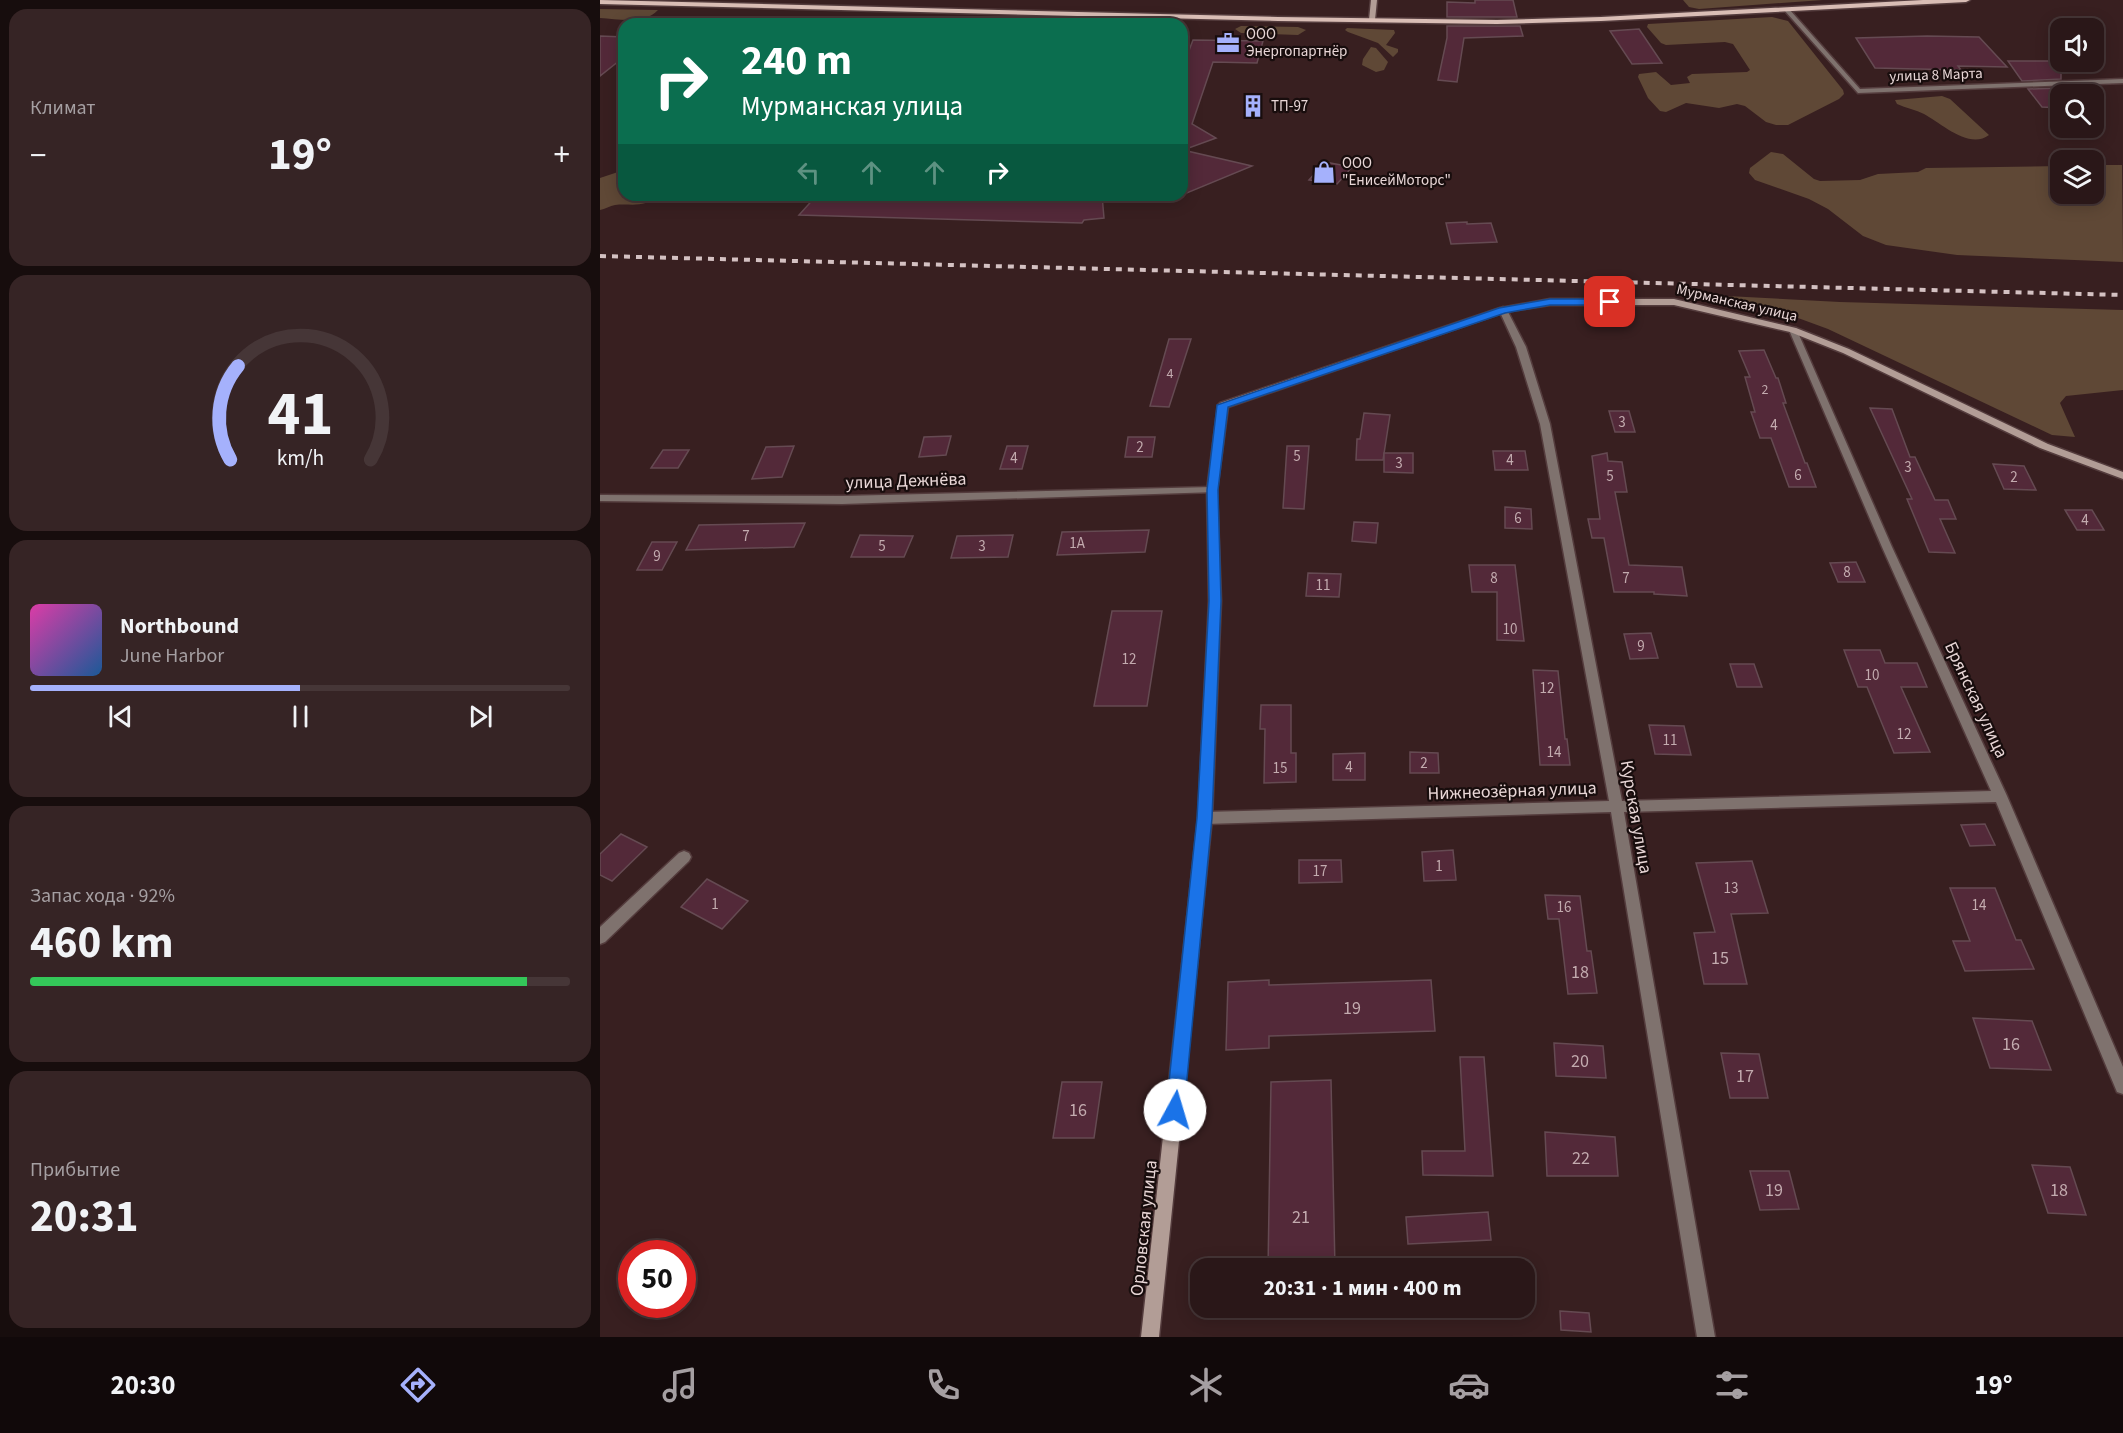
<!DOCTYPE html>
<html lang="ru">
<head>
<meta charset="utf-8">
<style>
	:root { --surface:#2a1718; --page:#362425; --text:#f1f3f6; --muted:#a59fa2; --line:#463637; --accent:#a5b1fc }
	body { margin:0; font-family:"Source Sans 3",sans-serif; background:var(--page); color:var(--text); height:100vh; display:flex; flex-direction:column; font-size:22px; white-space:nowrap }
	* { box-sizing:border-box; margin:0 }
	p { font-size:20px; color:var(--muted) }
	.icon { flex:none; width:33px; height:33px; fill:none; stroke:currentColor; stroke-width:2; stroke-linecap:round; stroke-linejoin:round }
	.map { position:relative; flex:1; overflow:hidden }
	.drawer { display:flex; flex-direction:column; gap:9px; padding:9px; background:#170d0d; width:600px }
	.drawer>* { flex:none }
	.guide { position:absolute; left:18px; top:18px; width:570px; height:183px; border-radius:18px; box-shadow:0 3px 15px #0003,0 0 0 2px var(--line); background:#0b6e4f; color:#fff; overflow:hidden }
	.fabs { position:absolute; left:1450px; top:18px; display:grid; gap:12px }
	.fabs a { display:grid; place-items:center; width:54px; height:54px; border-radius:12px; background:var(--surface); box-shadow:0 3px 15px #0003,0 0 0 2px var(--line); font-size:30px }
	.speed { position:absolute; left:18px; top:1240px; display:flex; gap:12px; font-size:30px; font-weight:700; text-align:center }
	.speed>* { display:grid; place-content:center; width:78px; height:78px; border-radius:50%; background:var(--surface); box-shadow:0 3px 15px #0003,0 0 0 2px var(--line); line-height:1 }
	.speed .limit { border:9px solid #d22; background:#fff; color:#111 }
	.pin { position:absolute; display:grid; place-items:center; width:51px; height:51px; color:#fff; margin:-26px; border-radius:12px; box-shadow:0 3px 9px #0006 }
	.me { position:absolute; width:66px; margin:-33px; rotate:6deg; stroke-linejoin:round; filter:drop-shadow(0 0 4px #0008) }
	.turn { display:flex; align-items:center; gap:21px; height:126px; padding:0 24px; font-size:27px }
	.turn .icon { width:78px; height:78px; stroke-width:2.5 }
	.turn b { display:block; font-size:42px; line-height:51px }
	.lanes { display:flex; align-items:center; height:57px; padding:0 24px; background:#0003; justify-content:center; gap:30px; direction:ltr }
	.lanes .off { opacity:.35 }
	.big { font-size:45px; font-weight:700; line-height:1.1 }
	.drawer .widget { flex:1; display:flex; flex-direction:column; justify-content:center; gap:9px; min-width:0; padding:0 21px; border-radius:18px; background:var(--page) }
	.drawer .dial { align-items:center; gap:0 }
	.dial svg { height:156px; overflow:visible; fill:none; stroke:var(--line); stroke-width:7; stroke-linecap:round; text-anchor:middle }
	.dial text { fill:var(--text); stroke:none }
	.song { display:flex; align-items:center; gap:18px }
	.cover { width:72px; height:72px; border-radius:9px; background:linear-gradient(135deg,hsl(320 70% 55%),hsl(210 70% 35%)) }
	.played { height:6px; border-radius:3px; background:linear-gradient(90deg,var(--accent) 50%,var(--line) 50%) }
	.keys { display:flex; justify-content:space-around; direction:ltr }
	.heat { display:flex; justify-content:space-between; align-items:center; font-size:33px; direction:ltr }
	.charge { height:9px; border-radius:4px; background:linear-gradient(90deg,#34c759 92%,var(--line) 0) }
	.trip { position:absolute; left:590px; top:1258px; width:345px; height:60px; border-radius:18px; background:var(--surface); box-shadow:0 3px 15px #0003,0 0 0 2px var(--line); font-weight:700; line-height:60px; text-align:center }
	.tabs { display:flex; height:96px; justify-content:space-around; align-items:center; background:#11090a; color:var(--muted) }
	.tabs .icon { width:42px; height:42px }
	.tabs .selected { color:var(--accent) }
	.tabs b { font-size:27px; color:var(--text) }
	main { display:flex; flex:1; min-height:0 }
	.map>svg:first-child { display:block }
	.green { fill:#5f4836 }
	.building { fill:#532939; stroke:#654a52; stroke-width:1.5 }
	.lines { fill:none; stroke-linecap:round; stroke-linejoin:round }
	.street-casing { stroke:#543c3d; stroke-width:3 }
	.secondary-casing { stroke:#543c3d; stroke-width:3 }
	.primary-casing { stroke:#543c3d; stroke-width:3 }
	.street { fill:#7f726e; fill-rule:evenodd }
	.secondary { fill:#b29d96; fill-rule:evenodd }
	.primary { fill:#d9bdb5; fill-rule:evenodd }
	.rail { stroke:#d4c1c2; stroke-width:4; stroke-dasharray:6 6; stroke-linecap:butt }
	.route { fill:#1a73e8; stroke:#114b97; stroke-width:1.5 }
	.labels { text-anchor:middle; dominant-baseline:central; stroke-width:4.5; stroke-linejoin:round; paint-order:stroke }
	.far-number-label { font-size:14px; fill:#c3abaf }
	.far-poi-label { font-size:15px; fill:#e8d6d6; stroke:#180d0d; text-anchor:start }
	.far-street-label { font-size:15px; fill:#e8d6d6; stroke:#180d0d }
	.number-label { font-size:15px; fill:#c3abaf }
	.street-label { font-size:18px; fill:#e8d6d6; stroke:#180d0d }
	.near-number-label { font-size:18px; fill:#c3abaf }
</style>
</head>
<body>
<main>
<section class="drawer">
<div class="widget"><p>Климат</p>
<div class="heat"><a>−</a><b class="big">19°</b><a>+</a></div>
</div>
<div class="widget dial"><svg viewBox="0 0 100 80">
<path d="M14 69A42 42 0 1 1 86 69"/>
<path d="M14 69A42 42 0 0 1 18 21" stroke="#a5b1fc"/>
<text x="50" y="56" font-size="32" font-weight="700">41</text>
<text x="50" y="72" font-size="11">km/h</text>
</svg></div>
<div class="widget">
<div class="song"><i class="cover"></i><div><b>Northbound</b><p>June Harbor</p></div></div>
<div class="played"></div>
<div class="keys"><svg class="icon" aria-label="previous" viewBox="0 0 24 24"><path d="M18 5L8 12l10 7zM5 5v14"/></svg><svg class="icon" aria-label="pause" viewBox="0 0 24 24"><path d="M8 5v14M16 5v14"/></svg><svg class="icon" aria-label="next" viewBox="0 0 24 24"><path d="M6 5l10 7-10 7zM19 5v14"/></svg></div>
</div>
<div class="widget"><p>Запас хода · 92%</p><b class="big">460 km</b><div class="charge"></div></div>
<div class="widget"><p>Прибытие</p><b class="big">20:31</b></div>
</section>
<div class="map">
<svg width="1523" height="1337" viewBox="0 0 1523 1337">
	<rect width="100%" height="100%" fill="#381f20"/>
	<g class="green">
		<path d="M1083,0h140l-124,9 -10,-2z"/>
		<path d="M0,9l56,1h2c-14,15 -39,9 -58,8z"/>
		<path d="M347,17l141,4 4,2 -142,1 1,-3 -9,-2z"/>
		<path d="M1172,17l16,4 55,69 1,4 -5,5 -51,26h-12l-10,-3 -21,-16 -8,-2 -18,4 -33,-5 -20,9 -6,-1 -12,-13 -10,-21 1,-3 17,-2 15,13 19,-2 -3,-6 5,-3 55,-2 3,-2 -17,-26 -8,-2 -59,3 -5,-2 -14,-16 1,-3z"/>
		<path d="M641,26l57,1 8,3 -8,5 -57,-2 -6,-4z"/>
		<path d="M747,28l47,2 1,3 -9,12 12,4v3l-5,5 -15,-14 -30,-11 -3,-2z"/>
		<path d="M771,47l5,1 12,14 -4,8 -8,2 -14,-7 1,-6z"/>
		<path d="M1342,96l8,3 39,36c-20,15 -48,-12 -65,-21 -8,-4 -18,-6 -27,-10l-2,-4z"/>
		<path d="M1171,152l12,2 31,25 6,2 40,-1 18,-6 40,-2 8,-4 135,-2v28h33v-29h28l1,97 -166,-7 -71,-10 -23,-9 -35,-27 -19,-10 -54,-19 -6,-7 1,-5z"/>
		<path d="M24,170v25h33c-11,14 -27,8 -42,10 -5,1 -10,4 -15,5v-32z"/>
		<path d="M1127,296l113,6 283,8v80l-57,6 -6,7 15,34 -23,-2 -224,-106 -49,-18z"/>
	</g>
	<g class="building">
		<path d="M875,0h38l4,17h-70v-15l28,1z"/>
		<path d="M847,26h73l3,10 -59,2 -7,44 -19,-2 9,-42z"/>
		<path d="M1039,29l23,34 -30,1 -22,-33z"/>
		<path d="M0,36l24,1v20l-24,19z"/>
		<path d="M1327,36l52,1 28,30 -49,-1 3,4 -86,-2 -19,-30z"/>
		<path d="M593,40l70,1 -6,22 -44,-1 -21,62 24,14 -33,12 69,16 -70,29v-126z"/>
		<path d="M1408,61h53v18l-39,2z"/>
		<path d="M1461,88v20l-19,-1 -14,-18z"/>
		<path d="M725,162l27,5 -15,17 -28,-4z"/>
		<path d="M217,195h285l2,23 -20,2 -2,3 -283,-8z"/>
		<path d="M867,222v2l24,-1 6,19 -46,2 -5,-21z"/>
		<path d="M569,339h22l-22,68 -19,-1z"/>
		<path d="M1164,350l12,28h2l8,25h-3l22,60h2l9,24h-27l-18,-49h-11l-9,-26h4l-10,-35h5l-11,-26z"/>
		<path d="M1270,408l22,1 18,48h5l20,43h13l8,19h-16l15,34 -26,-1 -22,-53h5z"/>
		<path d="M1009,411h20l6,21h-20z"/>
		<path d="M764,413l26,2 -7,45h-27l1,-21h3z"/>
		<path d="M351,436l-5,19 -27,2 5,-20z"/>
		<path d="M528,437h27l-3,20h-27z"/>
		<path d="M194,446l-12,31 -30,2 14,-32z"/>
		<path d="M407,446h21l-6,23h-22z"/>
		<path d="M687,446h22l-5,63 -21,-1z"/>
		<path d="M63,450h26l-11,18h-27z"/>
		<path d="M893,451h32l3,19h-33z"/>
		<path d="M784,453h29v20l-29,-1z"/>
		<path d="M1007,453l1,8 14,1 5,30h-12l14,73 53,2 5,29 -33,-2v-2h-40l-10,-54h-12l-4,-19h12l-8,-63z"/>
		<path d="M1393,464l31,2 12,24 -32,-1z"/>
		<path d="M905,507l26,2 1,20 -27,-1z"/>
		<path d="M1465,510h27l12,20h-27z"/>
		<path d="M754,522l24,1 -2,20 -24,-2z"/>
		<path d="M205,523l-11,24 -108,3 13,-25z"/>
		<path d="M549,530l-4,22 -88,3 5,-23z"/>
		<path d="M260,535l53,1 -9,21h-53z"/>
		<path d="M413,535l-5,22 -57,1 6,-22z"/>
		<path d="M52,542h25l-15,28h-25z"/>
		<path d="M1256,562l9,20h-27l-8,-19z"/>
		<path d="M869,565h46l9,76 -27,-1v-48h-25z"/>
		<path d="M708,573l33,1 -2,23 -33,-1z"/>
		<path d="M512,611h50l-15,95h-53z"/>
		<path d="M1051,633l7,25 -28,1 -6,-25z"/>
		<path d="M1244,650h36l5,13h32l10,24h-26l29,65 -36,1 -27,-66h-9z"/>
		<path d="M1130,664h24l8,23h-25z"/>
		<path d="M933,670l25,1 7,68h2l3,26h-30z"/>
		<path d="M661,705h30v48h5v29l-32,1 1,-54h-5z"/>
		<path d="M1049,725l35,1 7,29 -36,-1z"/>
		<path d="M810,752l28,1 1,20h-29z"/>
		<path d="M765,753v27h-32v-26z"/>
		<path d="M1385,824l10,21 -25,1 -9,-21z"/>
		<path d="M21,834l26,13 -35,34 -12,-6v-21z"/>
		<path d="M853,850l3,30 -32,1 -2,-29z"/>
		<path d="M699,860h42l1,22 -43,1z"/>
		<path d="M1152,861l16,52 -37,1 16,70h-43l-10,-51 21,-1 -19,-69z"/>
		<path d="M107,879l41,22 -26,28 -41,-22z"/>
		<path d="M1350,888h45l21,52h5l13,29 -69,2 -12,-30h17z"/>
		<path d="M945,895l35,1 7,55h4l6,42 -29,1 -9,-75h-11z"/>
		<path d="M669,980v5l162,-5 4,51 -166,5v12l-43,2 2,-68z"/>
		<path d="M1373,1018l59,3 19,49 -61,-2z"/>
		<path d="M954,1043l49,3 3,32 -50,-2z"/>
		<path d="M1121,1053l38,1 9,44h-38z"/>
		<path d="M860,1057h24l9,119 -70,-1 -1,-24h43z"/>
		<path d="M731,1080l4,188 -67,1 3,-187z"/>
		<path d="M462,1082h40l-8,56h-41z"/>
		<path d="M945,1132l70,5 3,39h-71z"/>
		<path d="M1432,1165l38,2 16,48 -38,-2z"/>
		<path d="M1150,1171h39l10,38 -39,1z"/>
		<path d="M888,1212l3,28 -83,4 -2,-27z"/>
		<path d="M960,1311l29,2 2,19 -30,-2z"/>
	</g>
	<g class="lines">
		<g class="street-casing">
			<g id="street">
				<path d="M1185,9h4l71,80 263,-10v4l-265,10 -73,-82z"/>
				<path d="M903,307l4,3 19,37 24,77 72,377 369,-10 -109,-244 -93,-217 1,-2h6l96,219 115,249 116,271v27l-6,-2 -121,-290 -372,10 91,525h-18l-86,-525 -406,12 -5,-2 -2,-4 2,-4 5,-2 404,-11 -69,-377 -24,-77 -17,-37z"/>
				<path d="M612,487l5,3 -1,2 -374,12 -242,-3v-6l242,1z"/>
				<path d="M84,851l5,2 2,4 -2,4 -84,81 -5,2v-17l79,-74z"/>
			</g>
		</g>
		<g class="secondary-casing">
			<g id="secondary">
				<path d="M771,0h6l-2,20 -3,2 -3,-2z"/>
				<path d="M950,299h124l122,29 53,21 199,95 75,28v7l-83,-31 -197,-95 -53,-21 -116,-27h-124l-45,7 -277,95 -11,83 4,111 -9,217 -53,519h-18l57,-519 11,-217 -2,-111 11,-85 2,-2 280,-95z"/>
			</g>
		</g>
		<g class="primary-casing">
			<path id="primary" d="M0,0l678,17 219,3 104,-3 322,-17h47l-4,2 -365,19 -104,3 -219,-3 -678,-17z"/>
		</g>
		<use href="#street" class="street"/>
		<use href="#secondary" class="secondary"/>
		<use href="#primary" class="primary"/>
		<path class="rail" d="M0,256l1523,39"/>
	</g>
	<path class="route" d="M950,299h60l5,3 -5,3h-60l-45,8 -277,94 -10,83 3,111 -9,217 -28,292 -3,6 -6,3 -7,-3 -2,-6 31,-292 12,-217 -2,-111 10,-85 282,-97z"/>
	<defs>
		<g id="office-bare" transform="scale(1.8)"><path d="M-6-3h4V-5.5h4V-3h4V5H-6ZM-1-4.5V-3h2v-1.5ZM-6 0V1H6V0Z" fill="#a5b1fc" stroke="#180d0d" stroke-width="2.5" paint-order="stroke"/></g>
		<g id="building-bare" transform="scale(1.8)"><path d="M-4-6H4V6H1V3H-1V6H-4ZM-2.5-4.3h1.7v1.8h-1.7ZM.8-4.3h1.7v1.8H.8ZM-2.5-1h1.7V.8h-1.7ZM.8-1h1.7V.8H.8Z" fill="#a5b1fc" stroke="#180d0d" stroke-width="2.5" paint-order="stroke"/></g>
		<g id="shop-bare" transform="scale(1.8)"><path d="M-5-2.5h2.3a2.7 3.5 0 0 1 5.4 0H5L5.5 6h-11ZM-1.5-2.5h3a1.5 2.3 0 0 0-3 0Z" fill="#a5b1fc" stroke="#180d0d" stroke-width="2.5" paint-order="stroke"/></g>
	</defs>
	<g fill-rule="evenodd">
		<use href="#office-bare" x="628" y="43"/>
		<use href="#building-bare" x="653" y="106"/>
		<use href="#shop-bare" x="724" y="172"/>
	</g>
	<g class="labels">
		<g class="far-number-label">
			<text x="570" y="374">4</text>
			<text x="1165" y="390">2</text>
		</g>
		<g class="far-poi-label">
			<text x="646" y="34">ООО<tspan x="646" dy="17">Энергопартнёр</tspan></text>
			<text x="671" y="106">ТП-97</text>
			<text x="742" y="163">ООО<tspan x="742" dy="17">"ЕнисейМоторс"</tspan></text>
		</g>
		<g class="far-street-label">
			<text transform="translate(1336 75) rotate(-2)">улица 8 Марта</text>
			<text transform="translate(1137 303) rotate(13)">Мурманская улица</text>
		</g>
		<g class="number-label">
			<text x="1022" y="422">3</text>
			<text x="1174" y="425">4</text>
			<text x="540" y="447">2</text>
			<text x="697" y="456">5</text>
			<text x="414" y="458">4</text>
			<text x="910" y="460">4</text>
			<text x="799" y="463">3</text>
			<text x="1308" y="467">3</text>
			<text x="1198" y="475">6</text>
			<text x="1010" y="476">5</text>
			<text x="1414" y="477">2</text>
			<text x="918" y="518">6</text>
			<text x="1485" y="520">4</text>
			<text x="146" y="536">7</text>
			<text x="477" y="543">1А</text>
			<text x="282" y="546">5</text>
			<text x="382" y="546">3</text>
			<text x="57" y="556">9</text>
			<text x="1247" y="572">8</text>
			<text x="894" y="578">8</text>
			<text x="1026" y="578">7</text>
			<text x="723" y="585">11</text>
			<text x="910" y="629">10</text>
			<text x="1041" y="646">9</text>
			<text x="529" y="659">12</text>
			<text x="1272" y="675">10</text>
			<text x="947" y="688">12</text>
			<text x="1304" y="734">12</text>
			<text x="1070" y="740">11</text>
			<text x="954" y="752">14</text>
			<text x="824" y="763">2</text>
			<text x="749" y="767">4</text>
			<text x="680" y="768">15</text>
			<text x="839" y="866">1</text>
			<text x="720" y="871">17</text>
			<text x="1131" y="888">13</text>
			<text x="115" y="904">1</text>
			<text x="1379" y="905">14</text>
			<text x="964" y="907">16</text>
		</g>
		<g class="street-label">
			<text transform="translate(306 481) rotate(-2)">улица Дежнёва</text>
			<text transform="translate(1376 700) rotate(65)">Брянская улица</text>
			<text transform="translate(912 791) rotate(-2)">Нижнеозёрная улица</text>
			<text transform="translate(1036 817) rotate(80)">Курская улица</text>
			<text transform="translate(544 1228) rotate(-84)">Орловская улица</text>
		</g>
		<g class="near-number-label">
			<text x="1120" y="958">15</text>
			<text x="980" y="972">18</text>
			<text x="752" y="1008">19</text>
			<text x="1411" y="1044">16</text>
			<text x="980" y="1061">20</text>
			<text x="1145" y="1076">17</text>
			<text x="478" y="1110">16</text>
			<text x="981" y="1158">22</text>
			<text x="1174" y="1190">19</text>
			<text x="1459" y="1190">18</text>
			<text x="701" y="1217">21</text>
		</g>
	</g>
</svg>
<div class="fabs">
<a><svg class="icon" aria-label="sound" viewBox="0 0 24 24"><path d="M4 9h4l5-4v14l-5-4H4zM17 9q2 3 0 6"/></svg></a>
<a><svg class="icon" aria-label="search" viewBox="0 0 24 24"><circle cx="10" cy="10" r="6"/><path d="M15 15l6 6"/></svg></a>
<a><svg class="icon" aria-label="layers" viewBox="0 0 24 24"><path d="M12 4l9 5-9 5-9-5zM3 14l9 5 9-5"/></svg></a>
</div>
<div class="speed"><div class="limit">50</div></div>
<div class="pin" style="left:1010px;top:302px;background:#d93025"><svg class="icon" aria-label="arrive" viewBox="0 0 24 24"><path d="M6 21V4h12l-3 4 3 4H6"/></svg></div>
<svg class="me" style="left:575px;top:1110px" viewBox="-20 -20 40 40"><circle r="19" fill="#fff"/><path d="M0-13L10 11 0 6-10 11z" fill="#1a73e8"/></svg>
<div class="trip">20:31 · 1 мин · 400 m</div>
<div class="guide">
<div class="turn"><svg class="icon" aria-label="right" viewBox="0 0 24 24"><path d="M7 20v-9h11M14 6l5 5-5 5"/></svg><div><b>240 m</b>Мурманская улица</div></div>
<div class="lanes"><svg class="icon off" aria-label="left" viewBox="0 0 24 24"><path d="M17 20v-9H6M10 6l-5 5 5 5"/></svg><svg class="icon off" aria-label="ahead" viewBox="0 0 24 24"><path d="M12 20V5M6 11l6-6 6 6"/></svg><svg class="icon off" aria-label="ahead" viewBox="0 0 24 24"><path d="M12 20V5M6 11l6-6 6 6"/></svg><svg class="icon" aria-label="right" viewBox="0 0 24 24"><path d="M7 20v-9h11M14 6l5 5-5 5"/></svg></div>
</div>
</div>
</main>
<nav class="tabs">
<b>20:30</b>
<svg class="icon selected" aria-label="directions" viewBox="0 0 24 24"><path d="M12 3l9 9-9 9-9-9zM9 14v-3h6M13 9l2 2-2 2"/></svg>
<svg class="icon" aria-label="music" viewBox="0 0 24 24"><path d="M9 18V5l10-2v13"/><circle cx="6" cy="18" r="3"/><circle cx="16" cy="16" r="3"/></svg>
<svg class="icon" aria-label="phone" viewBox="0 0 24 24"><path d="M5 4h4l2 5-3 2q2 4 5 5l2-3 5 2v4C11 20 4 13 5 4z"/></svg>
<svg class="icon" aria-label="climate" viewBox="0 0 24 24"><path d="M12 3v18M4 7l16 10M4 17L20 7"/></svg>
<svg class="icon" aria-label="car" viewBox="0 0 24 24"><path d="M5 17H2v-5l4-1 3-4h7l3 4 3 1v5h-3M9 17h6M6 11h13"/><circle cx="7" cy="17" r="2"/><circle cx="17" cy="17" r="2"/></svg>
<svg class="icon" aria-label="filters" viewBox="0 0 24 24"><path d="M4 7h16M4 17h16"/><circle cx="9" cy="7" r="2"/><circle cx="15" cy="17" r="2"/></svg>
<b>19°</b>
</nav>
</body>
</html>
